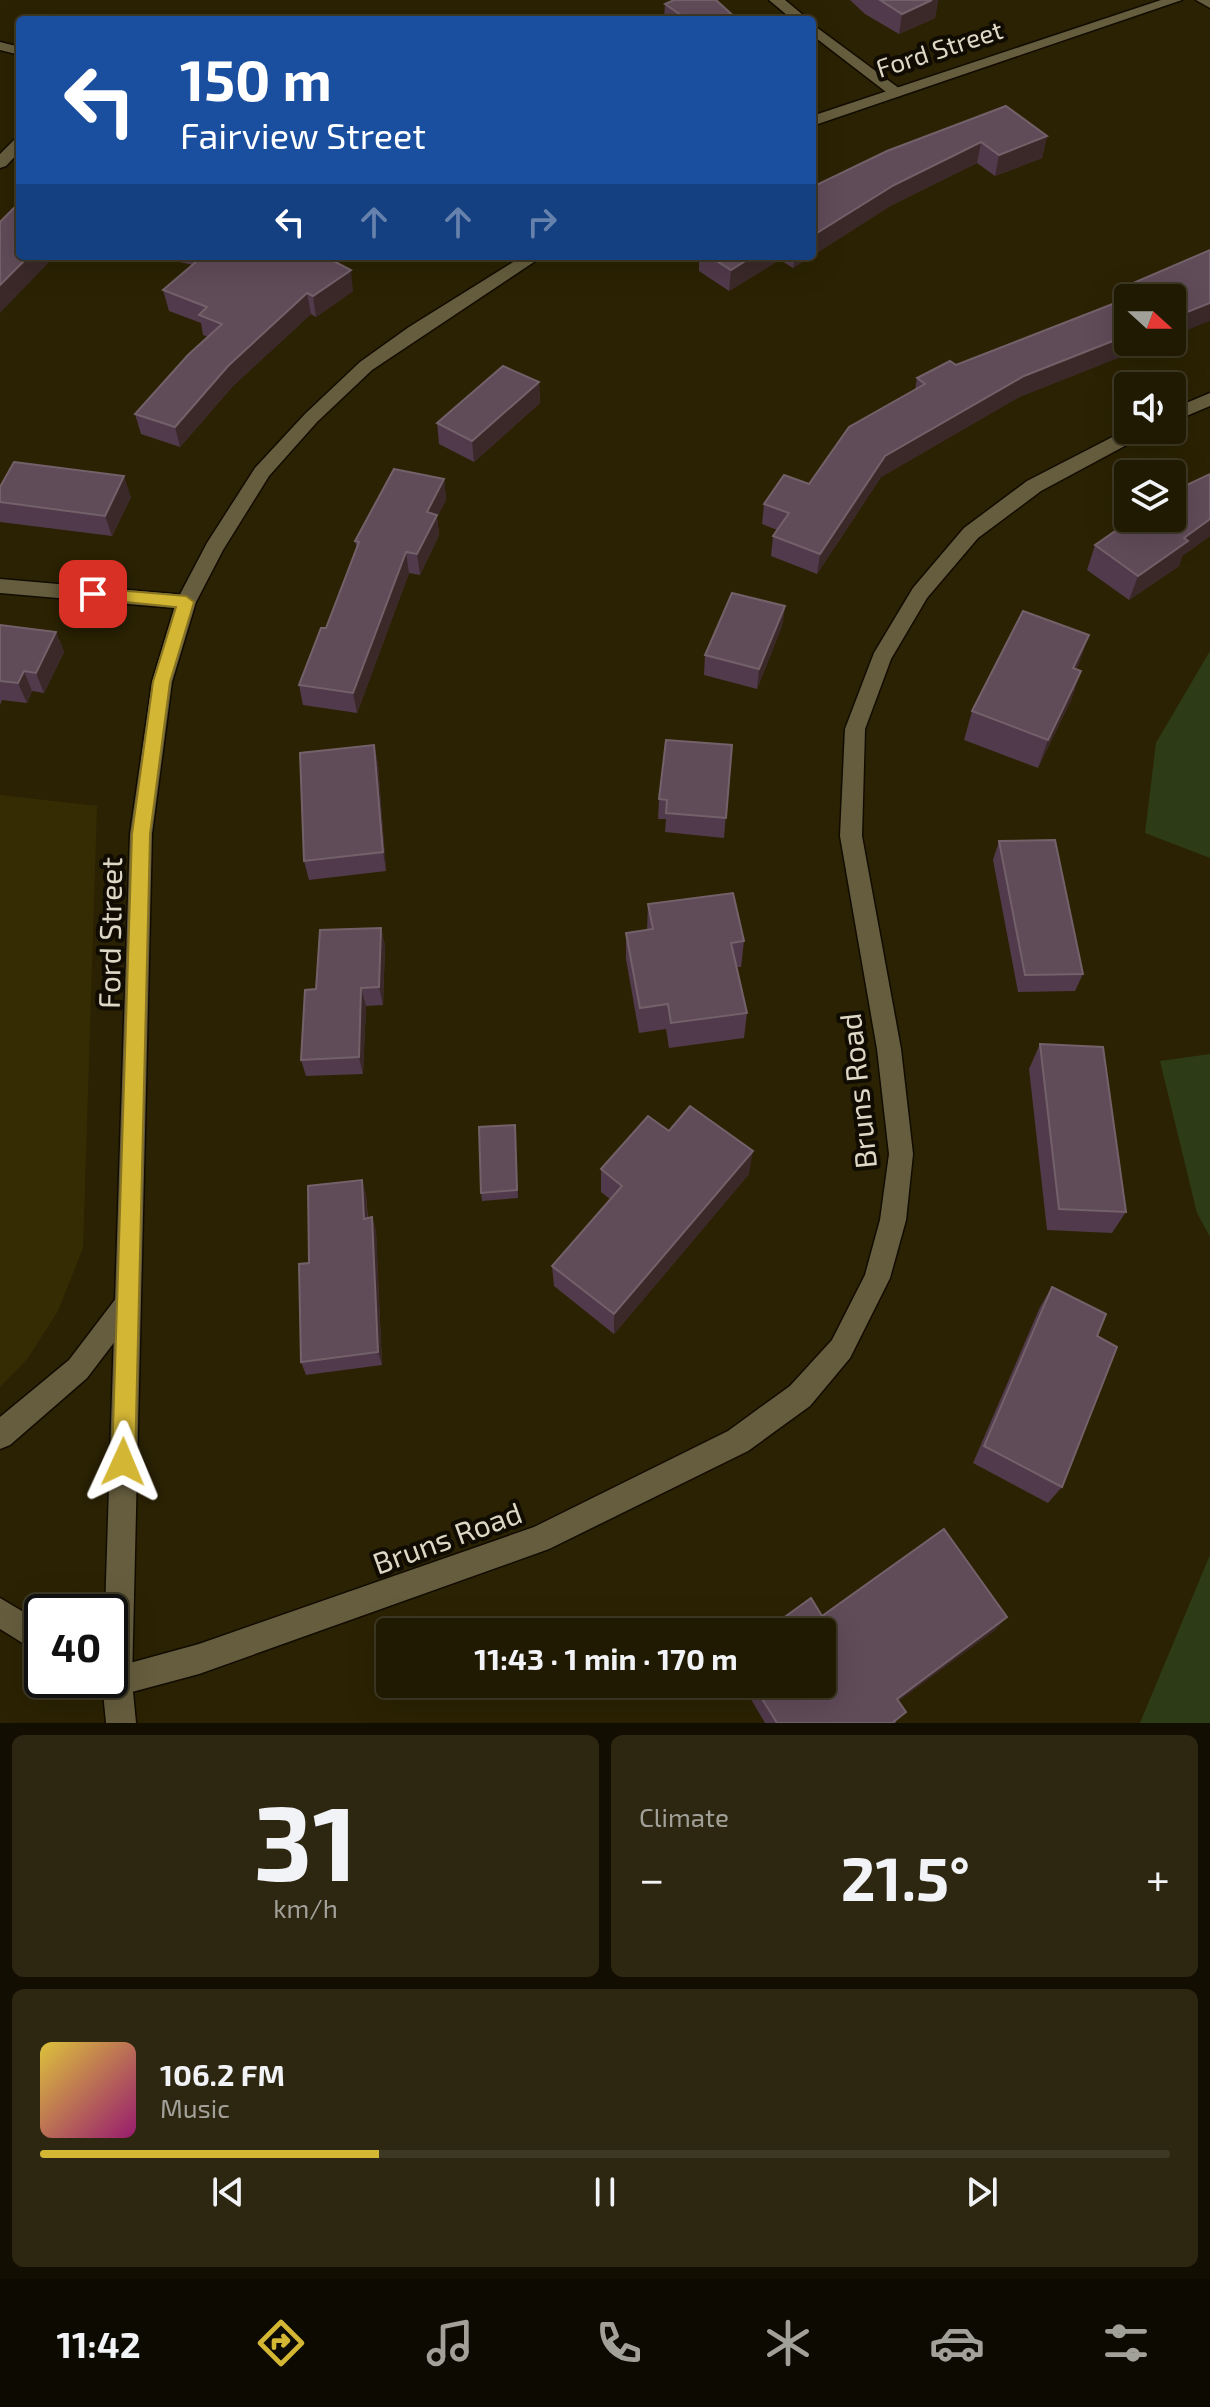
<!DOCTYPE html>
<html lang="en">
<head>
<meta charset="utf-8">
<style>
	:root { --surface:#201a02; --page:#2d2711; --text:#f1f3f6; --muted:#a2a199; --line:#3d3824; --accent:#d4b635 }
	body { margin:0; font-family:"Exo 2",sans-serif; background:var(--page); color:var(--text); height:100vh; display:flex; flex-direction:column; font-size:30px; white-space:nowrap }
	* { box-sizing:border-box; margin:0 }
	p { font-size:26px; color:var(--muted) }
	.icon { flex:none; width:44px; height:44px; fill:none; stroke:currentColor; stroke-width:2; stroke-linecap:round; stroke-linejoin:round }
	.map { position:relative; height:1723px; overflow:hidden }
	.sheet { display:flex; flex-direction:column; gap:12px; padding:12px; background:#120e01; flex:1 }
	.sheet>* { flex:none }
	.banner { position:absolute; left:16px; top:16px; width:800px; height:244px; border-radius:8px; box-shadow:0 8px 32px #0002,0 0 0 2px var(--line); background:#1a4fa0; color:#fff; overflow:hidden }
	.needle { width:52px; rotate:111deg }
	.fabs { position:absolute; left:1114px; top:284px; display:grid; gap:16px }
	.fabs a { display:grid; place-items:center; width:72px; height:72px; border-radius:8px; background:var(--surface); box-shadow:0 8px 32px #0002,0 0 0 2px var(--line); font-size:40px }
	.speed { position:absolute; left:24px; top:1594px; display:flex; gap:16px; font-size:40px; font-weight:700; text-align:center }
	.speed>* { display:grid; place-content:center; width:104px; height:104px; border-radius:50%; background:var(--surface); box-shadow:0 8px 32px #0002,0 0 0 2px var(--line); line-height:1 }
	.speed .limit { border:4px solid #111; border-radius:12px; background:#fff; color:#111 }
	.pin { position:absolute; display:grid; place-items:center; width:68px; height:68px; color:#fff; margin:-34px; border-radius:16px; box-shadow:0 4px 12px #0006 }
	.me { position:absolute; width:88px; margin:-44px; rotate:1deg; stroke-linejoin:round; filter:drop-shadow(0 0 6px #0008) }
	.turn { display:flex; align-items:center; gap:28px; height:168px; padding:0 32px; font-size:36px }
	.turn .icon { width:104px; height:104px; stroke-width:2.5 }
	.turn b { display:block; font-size:56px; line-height:68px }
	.lanes { display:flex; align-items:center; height:76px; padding:0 32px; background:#0003; justify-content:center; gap:40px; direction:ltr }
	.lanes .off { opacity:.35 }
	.big { font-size:60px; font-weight:700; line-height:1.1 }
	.sheet .widget { flex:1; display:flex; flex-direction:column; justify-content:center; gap:12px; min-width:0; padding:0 28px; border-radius:12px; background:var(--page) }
	.sheet .dial { align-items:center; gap:0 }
	.dial b { font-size:104px; line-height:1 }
	.song { display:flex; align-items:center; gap:24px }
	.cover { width:96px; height:96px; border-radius:12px; background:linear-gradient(135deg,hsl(50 70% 55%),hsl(320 70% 35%)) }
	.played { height:8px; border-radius:4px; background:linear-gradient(90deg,var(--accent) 30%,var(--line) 30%) }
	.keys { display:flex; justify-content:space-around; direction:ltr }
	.heat { display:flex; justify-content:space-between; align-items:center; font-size:44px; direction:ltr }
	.sheet .tiles { flex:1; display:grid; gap:12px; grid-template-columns:1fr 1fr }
	.widget:last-child { grid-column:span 2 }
	.trip { position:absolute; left:376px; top:1618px; width:460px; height:80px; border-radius:8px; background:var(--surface); box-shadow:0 8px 32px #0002,0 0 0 2px var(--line); font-weight:700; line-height:80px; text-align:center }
	.tabs { display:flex; height:128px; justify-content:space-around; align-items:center; background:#0d0a01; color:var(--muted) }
	.tabs .icon { width:56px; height:56px }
	.tabs .selected { color:var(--accent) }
	.tabs b { font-size:36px; color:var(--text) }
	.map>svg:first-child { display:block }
	.built { fill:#362c03 }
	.green { fill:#2d3c17 }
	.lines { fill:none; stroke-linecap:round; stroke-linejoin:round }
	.minor-casing { stroke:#120c00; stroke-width:3 }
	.tertiary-casing { stroke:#120c00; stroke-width:3 }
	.secondary-casing { stroke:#120c00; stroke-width:3 }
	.minor { fill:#665d3e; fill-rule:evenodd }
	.tertiary { fill:#665d3e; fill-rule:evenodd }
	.secondary { fill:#665d3e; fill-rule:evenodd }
	.wall { fill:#513a4b }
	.shaded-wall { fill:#3b2929 }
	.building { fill:#604b58; stroke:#73616a; stroke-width:2 }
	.route { fill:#d4b635; stroke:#8a7622; stroke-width:2 }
	.labels { text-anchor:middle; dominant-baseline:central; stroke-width:8; stroke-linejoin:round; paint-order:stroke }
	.far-street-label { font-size:26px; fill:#ddd8c6; stroke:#100c02 }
	.street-label { font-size:30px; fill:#ddd8c6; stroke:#100c02 }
</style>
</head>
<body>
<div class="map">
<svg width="1210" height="1723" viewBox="0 0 1210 1723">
	<rect width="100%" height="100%" fill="#2b2203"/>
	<path class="built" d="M0,795l97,11 -14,442 -25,63 -30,47 -28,29z"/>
	<g class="green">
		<path d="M1210,651v207l-65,-25 11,-90z"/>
		<path d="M1210,1054v183l-13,-24 -37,-152z"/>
		<path d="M1210,1555v168h-70z"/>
	</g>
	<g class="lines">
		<g class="minor-casing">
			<g id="minor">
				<path d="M769,0h16l24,20h-16z"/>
				<path d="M812,24l88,65v6h-10l-78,-60z"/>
				<path d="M0,42l20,5v8l-20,-5z"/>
				<path d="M20,137v14l-14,15 -6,2v-14l15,-15z"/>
				<path d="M1210,393v13l-38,16v-13z"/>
				<path d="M1128,429l22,1 -3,4 -106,57 -63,47 -51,60 -36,61 -26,70 -3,107 39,213 12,105 -7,66 -16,58 -40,80 -40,48 -62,45 -199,98 -350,125 -82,22 -17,-9 -4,-7h14v-18l9,4 80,-22 335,-117 194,-96 62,-45 42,-46 33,-65 15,-55 9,-66 -12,-105 -37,-213 5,-107 29,-76 39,-65 51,-60 63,-47z"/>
				<path d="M0,579l186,16 10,7 -10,7 -186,-16z"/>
				<path d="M126,1293l9,4 4,9 -4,9 -48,63 -77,67 -10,4v-32l69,-57 48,-63z"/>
				<path d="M0,1598l42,25v32l-42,-26z"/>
			</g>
		</g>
		<g class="tertiary-casing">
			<g id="tertiary">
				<path d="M1161,0h21l-370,126v-10z"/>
				<path d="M523,256h20l-171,114 -55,52 -48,54 -46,74 -27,52 -24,80 -20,152 -20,847 4,42h-30l-4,-42 8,-1v-68h-5l25,-778 22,-152 24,-80 31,-59 48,-75 50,-54 55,-52 49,-35z"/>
			</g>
		</g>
		<g class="secondary-casing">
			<path id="secondary" d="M1196,0h14v8z"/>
		</g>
		<use href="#minor" class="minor"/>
		<use href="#tertiary" class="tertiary"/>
		<use href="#secondary" class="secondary"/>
	</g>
	<g class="wall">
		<path d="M850,0h88l-3,18 -36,16 -34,-20z"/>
		<path d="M665,4l73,16h-74z"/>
		<path d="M1006,106l41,30 -5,22 -47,18 -18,-13 -87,43 -97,62 -16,-10 -1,4 -47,29 -30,-20v-15h113v-69z"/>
		<path d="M1210,250l-82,92h30l-139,55 -138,80 -64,97 -46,-18 2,-20 4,-6 -15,-6 2,-20 45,-20 106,-94 2,-12 39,-13 164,-64 4,-14z"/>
		<path d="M154,256h170l29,35 -37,26 -5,-3 -78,72 -53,61 -39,-13 -6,-20 73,-77 -5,-2 -2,-12 -32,-12 -6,-21 30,-25z"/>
		<path d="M539,382l1,21 -66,59 -35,-18 -2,-21z"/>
		<path d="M1210,474v62l-28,20 -3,10 -50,34 -42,-30 8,-25z"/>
		<path d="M444,479l2,21 -9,17 2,18 -19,40 -11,-2 -52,140 -54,-8 -4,-20 27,-57 31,-79 -2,-8z"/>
		<path d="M0,487l131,10 -19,39 -112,-14z"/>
		<path d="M785,606l-3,20 -25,63 -53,-14 1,-20z"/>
		<path d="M0,625l56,7 8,20 -20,41 -12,-2 -5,12 -25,-3 -2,5z"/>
		<path d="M1079,664l-3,5 5,2 -10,29 -33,68 -74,-28 8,-29z"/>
		<path d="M374,745l4,19 8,107 -77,9 -5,-19z"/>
		<path d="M732,745l-8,93 -59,-6 1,-13h-8l1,-20z"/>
		<path d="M999,841l84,133 -8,17 -57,1 -25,-132z"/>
		<path d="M648,904l96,37 -3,26h-4l10,46 -3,25 -75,10 -3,-19 -27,4 -13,-74v-26l21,-3z"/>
		<path d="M381,928l4,18 -2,59 -17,1 -3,68 -57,2 -5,-16 15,-71z"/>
		<path d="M1040,1044l86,168 -14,21 -65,-3 -18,-161z"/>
		<path d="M515,1125l3,73 -36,3 -1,-8z"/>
		<path d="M669,1131l80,43 -135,160 -60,-48 -2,-20 58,-67 -9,-7v-23z"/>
		<path d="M362,1180l4,15 2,23 4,-1 4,15 6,133 -76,10 -5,-13 8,-99z"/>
		<path d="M1052,1287l10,200 -14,16 -75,-40 67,-156z"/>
		<path d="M1007,1617l-12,13 -97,71 -2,22h-131l-23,-39h80z"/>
	</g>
	<g class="shaded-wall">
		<path d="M932,0h6l-3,18 -36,16 3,-20z"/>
		<path d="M1047,136l-5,22 -47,18 4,-21z"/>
		<path d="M981,142l-4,21 -87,43 -97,62 2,-12h17v-20l82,-51z"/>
		<path d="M29,256h26l-55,57v-28z"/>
		<path d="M753,256h24l-1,6 -47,29 2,-21z"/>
		<path d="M351,270l2,21 -37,26 -3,-21z"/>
		<path d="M307,293l4,21 -78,72 -53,61 -5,-20 53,-61z"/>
		<path d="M1210,303v18l-38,15v-18z"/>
		<path d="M1128,335v7h30l-139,55 -138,80 -64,97 3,-20 65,-98 139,-80z"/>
		<path d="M539,382l1,21 -66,59 -2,-21z"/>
		<path d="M124,476l7,21 -19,39 -7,-20z"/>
		<path d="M444,479l2,21 -9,17 2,18 -19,40 -3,-21 10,-42z"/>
		<path d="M1210,519v17l-28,20 -3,10 -50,34 9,-24 46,-38z"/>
		<path d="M406,552l3,21 -52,140 -4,-20z"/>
		<path d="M785,606l-3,20 -25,63 2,-20z"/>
		<path d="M56,632l8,20 -20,41 -8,-20z"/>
		<path d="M1089,635l-10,29 -16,33 10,-29z"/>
		<path d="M24,671l8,20 -5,12 -9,-20z"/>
		<path d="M1081,671l-10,29 -33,68 10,-28z"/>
		<path d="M374,745l4,19 8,107 -3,-19z"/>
		<path d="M381,928l4,18 -2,59 -4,-18z"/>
		<path d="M361,988l5,18 -3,68 -4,-17z"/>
		<path d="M753,1151l-4,23 -135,160v-20z"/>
		<path d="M362,1180l4,15 2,39 -4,-15z"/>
		<path d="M372,1217l4,15 6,133 -4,-13z"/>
		<path d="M1007,1617l-12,13 -107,79 9,-10z"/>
	</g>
	<g class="building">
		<path d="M674,0h42l22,20h-50l-23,-16z"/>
		<path d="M880,0h52l-30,14z"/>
		<path d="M1006,106l41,30 -48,19 -18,-13 -87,43 -82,51v-43l3,-2 -3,-4 75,-36z"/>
		<path d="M20,202v54h9l-29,29v-63z"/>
		<path d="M1210,250v53l-38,15v-20h-43l6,-2 -11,-9z"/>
		<path d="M203,256h121l27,14 -38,26 -6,-3 -79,73 -53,61 -40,-13 53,-59 34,-31 -23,-9 8,-8 -44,-17z"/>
		<path d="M709,256h44l-22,14z"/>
		<path d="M1128,298v37l-104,41 -139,80 -65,98 -47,-18 16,-23 -25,-9 20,-29 25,9 40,-57 76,-43 -8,-6 33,-17 6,4z"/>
		<path d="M503,366l36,16 -67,59 -35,-18z"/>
		<path d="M14,462l110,14 -19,40 -105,-14v-15z"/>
		<path d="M394,469l50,10 -17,33 10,3 -20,39 -11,-2 -53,141 -54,-8 22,-57h5l33,-86 -4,-1z"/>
		<path d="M1210,474v45l-26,19 4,3 -50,35 -43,-31 39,-27h38v-26z"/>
		<path d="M732,593l53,13 -26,63 -54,-14z"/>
		<path d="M1023,611l66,24 -16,33 8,3 -33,69 -76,-29z"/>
		<path d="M0,625l56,7 -20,41 -12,-2 -6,12 -18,-2z"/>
		<path d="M666,740l66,5 -6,73 -60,-5 1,-13 -8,-1z"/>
		<path d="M374,745l9,107 -79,9 -4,-108z"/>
		<path d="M1055,840l28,134 -58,1 -26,-134z"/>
		<path d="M733,893l11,48 -13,2 16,70 -76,10 -3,-19 -28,4 -14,-75 27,-4 -5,-25z"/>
		<path d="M381,928l-2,59 -18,1 -2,69 -58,3 4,-70 11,-1 4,-59z"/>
		<path d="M1040,1044l63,3 23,165 -67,-3z"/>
		<path d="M690,1106l63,45 -139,163 -62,-48 70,-80 -21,-17 47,-53 21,15z"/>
		<path d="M515,1125l2,65 -36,3 -2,-66z"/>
		<path d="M362,1180l2,39 8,-2 6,135 -77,10 -2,-98 10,-1 -1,-77z"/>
		<path d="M1052,1287l54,27 -9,22 20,11 -55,140 -78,-41z"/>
		<path d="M944,1529l63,88 -110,82 9,13 -14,11h-115l-24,-39h69v-52h-58l47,-34 11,18z"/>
	</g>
	<path class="route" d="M93,588l93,8 8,6 -24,80 -20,152 -15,628 -4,8 -8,3 -8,-3 -3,-8 20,-628 21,-152 23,-75 -89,-9 -2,-4z"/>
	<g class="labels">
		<g class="far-street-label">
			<text transform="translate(939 48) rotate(-18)">Ford Street</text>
		</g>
		<g class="street-label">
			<text transform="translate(109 933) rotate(-89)">Ford Street</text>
			<text transform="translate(857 1091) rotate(-96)">Bruns Road</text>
			<text transform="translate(447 1537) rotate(-20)">Bruns Road</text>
		</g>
	</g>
</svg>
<div class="fabs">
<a><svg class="needle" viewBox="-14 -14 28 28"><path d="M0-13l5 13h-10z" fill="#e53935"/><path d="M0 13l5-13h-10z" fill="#a2a199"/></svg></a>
<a><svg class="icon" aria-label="sound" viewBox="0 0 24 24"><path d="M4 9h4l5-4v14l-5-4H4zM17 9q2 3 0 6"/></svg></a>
<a><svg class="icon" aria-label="layers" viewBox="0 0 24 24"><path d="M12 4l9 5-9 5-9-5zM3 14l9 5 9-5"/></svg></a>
</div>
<div class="speed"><div class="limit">40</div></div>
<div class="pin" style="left:93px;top:594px;background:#d93025"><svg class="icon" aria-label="arrive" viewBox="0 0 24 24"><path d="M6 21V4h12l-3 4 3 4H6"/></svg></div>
<svg class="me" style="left:123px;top:1462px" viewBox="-20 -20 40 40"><path d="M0-17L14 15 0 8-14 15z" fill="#d4b635" stroke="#fff" stroke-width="4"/></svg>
<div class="trip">11:43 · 1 min · 170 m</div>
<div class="banner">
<div class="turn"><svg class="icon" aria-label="left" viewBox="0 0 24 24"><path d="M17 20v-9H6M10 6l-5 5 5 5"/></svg><div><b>150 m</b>Fairview Street</div></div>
<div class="lanes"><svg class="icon" aria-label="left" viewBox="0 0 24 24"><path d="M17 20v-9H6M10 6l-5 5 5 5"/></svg><svg class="icon off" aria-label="ahead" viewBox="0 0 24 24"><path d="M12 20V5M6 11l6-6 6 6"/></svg><svg class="icon off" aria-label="ahead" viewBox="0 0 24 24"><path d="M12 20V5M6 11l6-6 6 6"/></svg><svg class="icon off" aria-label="right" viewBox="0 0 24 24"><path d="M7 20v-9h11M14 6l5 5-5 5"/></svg></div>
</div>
</div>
<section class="sheet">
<div class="tiles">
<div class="widget dial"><b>31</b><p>km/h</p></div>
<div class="widget"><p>Climate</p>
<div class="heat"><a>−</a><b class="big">21.5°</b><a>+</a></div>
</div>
<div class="widget">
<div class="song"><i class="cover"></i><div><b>106.2 FM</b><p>Music</p></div></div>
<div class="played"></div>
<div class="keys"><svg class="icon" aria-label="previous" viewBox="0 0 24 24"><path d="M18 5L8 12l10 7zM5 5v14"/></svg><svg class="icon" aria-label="pause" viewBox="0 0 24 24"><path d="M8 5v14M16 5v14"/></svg><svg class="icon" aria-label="next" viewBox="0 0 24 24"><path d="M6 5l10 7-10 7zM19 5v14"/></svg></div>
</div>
</div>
</section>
<nav class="tabs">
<b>11:42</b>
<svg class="icon selected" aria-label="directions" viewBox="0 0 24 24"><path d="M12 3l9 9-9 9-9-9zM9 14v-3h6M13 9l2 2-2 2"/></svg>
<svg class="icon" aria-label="music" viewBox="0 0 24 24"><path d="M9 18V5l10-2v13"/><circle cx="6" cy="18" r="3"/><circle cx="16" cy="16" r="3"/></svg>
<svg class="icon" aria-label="phone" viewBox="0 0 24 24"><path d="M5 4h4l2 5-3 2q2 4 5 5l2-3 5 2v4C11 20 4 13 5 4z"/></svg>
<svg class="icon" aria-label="climate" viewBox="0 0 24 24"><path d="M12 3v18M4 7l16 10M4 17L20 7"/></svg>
<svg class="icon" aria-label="car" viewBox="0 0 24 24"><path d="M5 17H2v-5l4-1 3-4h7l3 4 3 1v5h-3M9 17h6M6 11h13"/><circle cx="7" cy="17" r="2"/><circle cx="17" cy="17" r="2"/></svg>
<svg class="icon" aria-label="filters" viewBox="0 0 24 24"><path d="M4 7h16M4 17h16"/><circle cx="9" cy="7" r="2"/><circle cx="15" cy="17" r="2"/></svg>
</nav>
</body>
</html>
